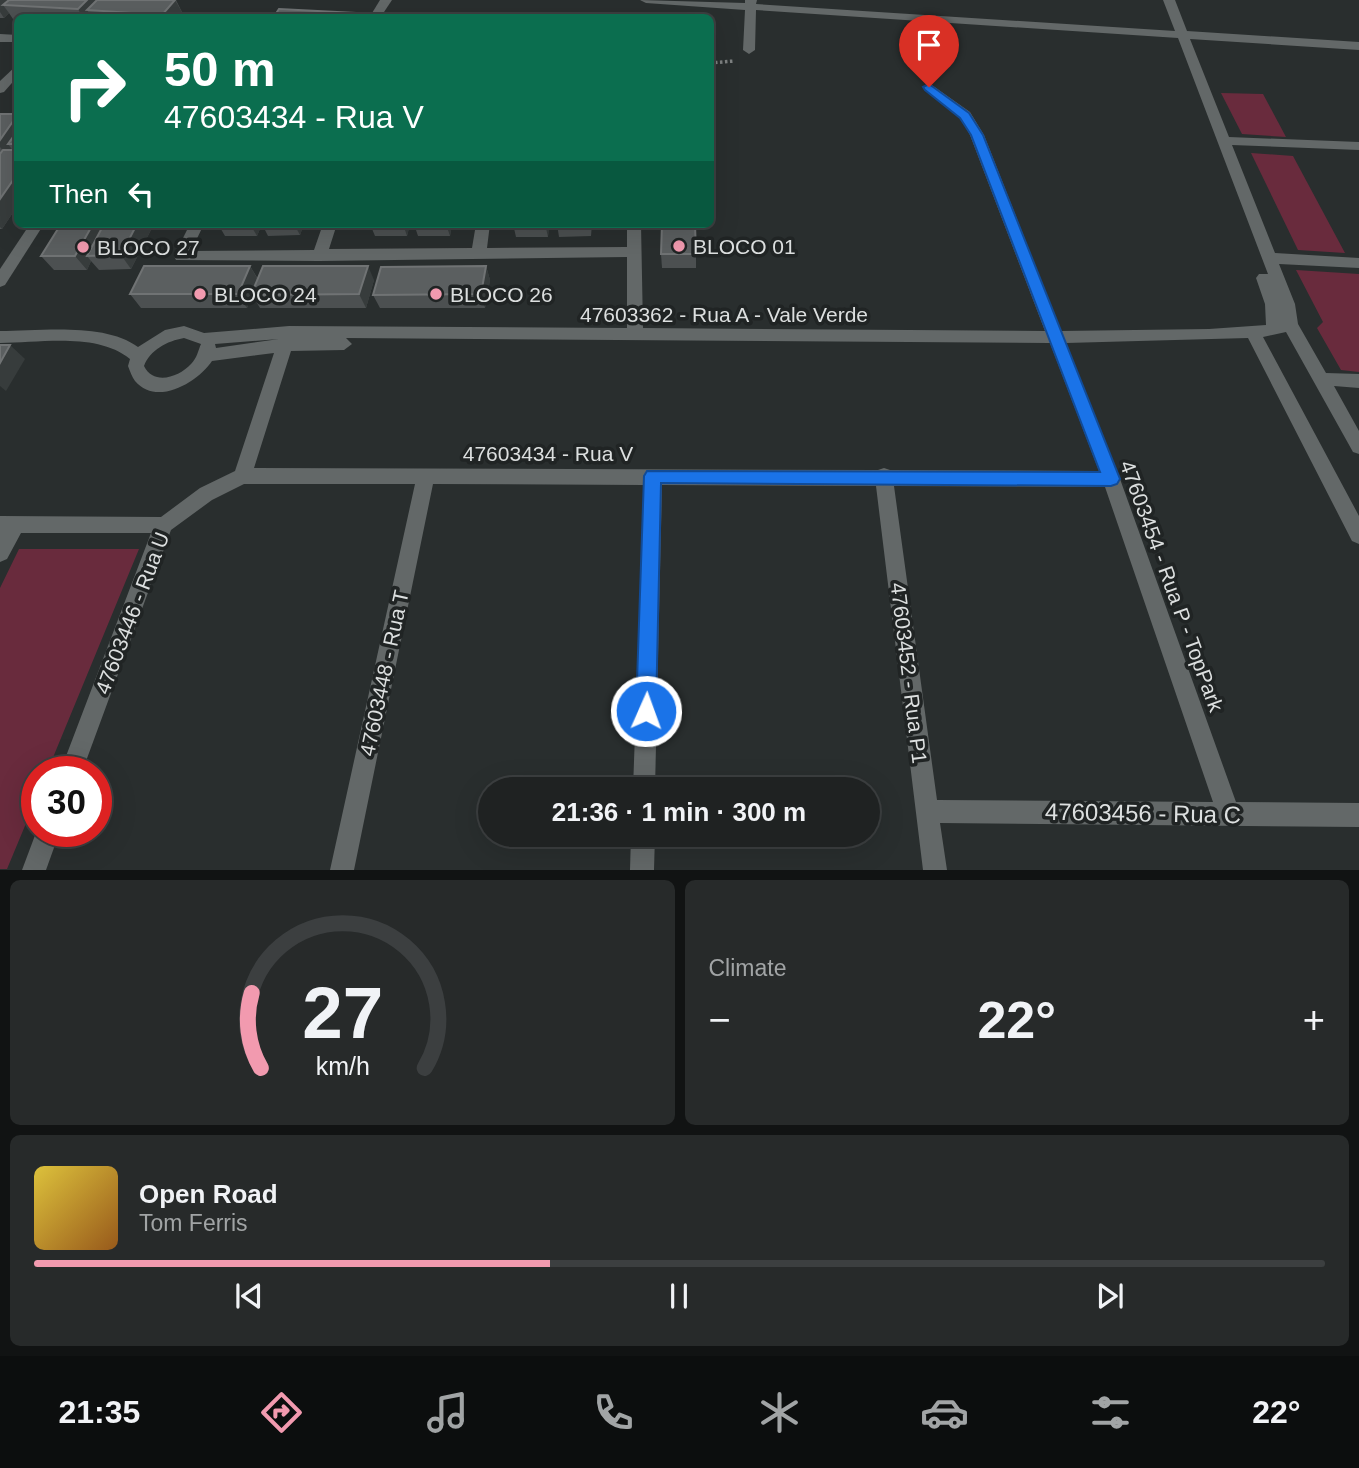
<!DOCTYPE html>
<html lang="en">
<head>
<meta charset="utf-8">
<style>
	:root { --surface:#1f2222; --page:#272a2a; --text:#f1f3f6; --muted:#a1a4a5; --line:#3c3f40; --accent:#f29aaf }
	body { margin:0; font-family:Helvetica,sans-serif; background:var(--page); color:var(--text); height:100vh; display:flex; flex-direction:column; font-size:26px; white-space:nowrap }
	* { box-sizing:border-box; margin:0 }
	p { font-size:23px; color:var(--muted) }
	.icon { flex:none; width:38px; height:38px; fill:none; stroke:currentColor; stroke-width:2; stroke-linecap:round; stroke-linejoin:round }
	.map { position:relative; height:870px; overflow:hidden }
	.details { display:flex; flex-direction:column; gap:10px; padding:10px; background:#111313; flex:1 }
	.details>* { flex:none }
	.top-card { position:absolute; left:14px; top:14px; width:700px; height:214px; border-radius:10px; box-shadow:0 7px 28px #0002,0 0 0 2px var(--line); background:#0b6e4f; color:#fff; overflow:hidden }
	.speed { position:absolute; left:21px; top:756px; display:flex; gap:14px; font-size:35px; font-weight:700; text-align:center }
	.speed>* { display:grid; place-content:center; width:91px; height:91px; border-radius:50%; background:var(--surface); box-shadow:0 7px 28px #0002,0 0 0 2px var(--line); line-height:1 }
	.speed .limit { border:10px solid #d22; background:#fff; color:#111 }
	.pin { position:absolute; display:grid; place-items:center; width:60px; height:60px; color:#fff; margin:-72px -30px; border-radius:50% 50% 50% 0; rotate:-45deg; box-shadow:0 0 7px #0007 }
	.pin .icon { rotate:45deg }
	.me { position:absolute; width:77px; margin:-38px; rotate:2deg; stroke-linejoin:round; filter:drop-shadow(0 0 5px #0008) }
	.turn { display:flex; align-items:center; gap:24px; height:147px; padding:0 35px; font-size:32px }
	.turn .icon { width:91px; height:91px; stroke-width:2.5 }
	.turn b { display:block; font-size:49px; line-height:60px }
	.then { display:flex; align-items:center; height:66px; padding:0 35px; background:#0003; gap:14px; font-size:26px }
	.big { font-size:52px; font-weight:600; line-height:1.1 }
	.details .widget { flex:1; display:flex; flex-direction:column; justify-content:center; gap:10px; min-width:0; padding:0 24px; border-radius:10px; background:var(--page) }
	.details .dial { align-items:center; gap:0 }
	.dial svg { height:182px; overflow:visible; fill:none; stroke:var(--line); stroke-width:7; stroke-linecap:round; text-anchor:middle }
	.dial text { fill:var(--text); stroke:none }
	.song { display:flex; align-items:center; gap:21px }
	.cover { width:84px; height:84px; border-radius:10px; background:linear-gradient(135deg,hsl(50 70% 55%),hsl(30 70% 35%)) }
	.played { height:7px; border-radius:4px; background:linear-gradient(90deg,var(--accent) 40%,var(--line) 40%) }
	.keys { display:flex; justify-content:space-around; direction:ltr }
	.heat { display:flex; justify-content:space-between; align-items:center; font-size:38px; direction:ltr }
	.details .tiles { flex:1; display:grid; gap:10px; grid-template-columns:1fr 1fr }
	.widget:last-child { grid-column:span 2 }
	.trip { position:absolute; left:478px; top:777px; width:402px; height:70px; border-radius:35px; background:var(--surface); box-shadow:0 7px 28px #0002,0 0 0 2px var(--line); font-weight:600; line-height:70px; text-align:center }
	.tab-bar { display:flex; height:112px; justify-content:space-around; align-items:center; background:#0c0e0e; color:var(--muted) }
	.tab-bar .icon { width:49px; height:49px }
	.tab-bar .on { color:var(--accent) }
	.tab-bar b { font-size:32px; color:var(--text) }
	.map>svg:first-child { display:block }
	.green { fill:#692b3d }
	.lines { fill:none; stroke-linecap:round; stroke-linejoin:round }
	.path { stroke:#7e8282; stroke-width:3.5; stroke-dasharray:2.5 2.5; stroke-linecap:butt }
	.minor { fill:#636868; fill-rule:evenodd }
	.wall { fill:#4c5051 }
	.shaded-wall { fill:#373c3c }
	.building { fill:#5b5f60; stroke:#707374; stroke-width:2 }
	.route { fill:#1a73e8; stroke:#114b97; stroke-width:2 }
	.poi-dot { fill:#f29aaf; stroke:#202424; stroke-width:2.5 }
	.labels { text-anchor:middle; dominant-baseline:central; stroke-width:7; stroke-linejoin:round; paint-order:stroke }
	.poi-label { font-size:21px; fill:#dcdfdf; stroke:#202424; text-anchor:start }
	.street-label { font-size:21px; fill:#dcdfdf; stroke:#202424 }
	.near-street-label { font-size:24px; fill:#dcdfdf; stroke:#202424 }
</style>
</head>
<body>
<div class="map">
<svg width="1359" height="870" viewBox="0 0 1359 870">
	<rect width="100%" height="100%" fill="#292e2e"/>
	<g class="green">
		<path d="M1221,93l42,1 23,43 -44,-3z"/>
		<path d="M1251,153l42,3 52,97 -47,-3z"/>
		<path d="M1296,270l63,4v98l-18,-2 -24,-42 6,-6z"/>
		<path d="M19,549h120l-92,223h-10v25l-30,72h-7v-281z"/>
	</g>
	<g class="lines">
		<path class="path" d="M710,63l24,-2"/>
		<g class="minor">
			<path d="M380,0h12l-12,18h-11z"/>
			<path d="M640,0l105,3v-3h12l-1,4 419,27 -12,-31h12l12,31 172,11v8l-169,-11 39,98 130,5v8l-127,-5 43,108 84,5v10l-80,-4 16,40 3,20 28,49 33,1v14l-25,-2 25,45v23l-6,-2 -67,-120 -23,5 96,179v28l-7,-3 -104,-203 -182,5 54,136 116,323 123,1v24l-419,-4 7,47h-24l-47,-384 -214,-1 -7,304h-22l11,-304 -211,-1 -79,386h-24l85,-386h-171l-32,16 -41,30 -89,242h-22l91,-239h-130l-14,26 -7,3v-46l161,1 39,-29 35,-17 39,-118 -62,8c-14,21 -55,46 -77,20 -3,-4 -5,-10 -7,-15l2,-7c-33,-27 -90,-16 -130,-16v-12c39,0 105,-9 138,16l27,-17 19,-4 20,7 85,-7 338,2v-71l-308,4 -143,-1 -2,-4 16,-32h14l-13,27 123,-1 9,-26h14l-8,25 143,-1 4,-24h14l-3,24 140,-1v-23h14l2,104 402,3 -75,-196 -10,-18 -35,-27 -2,-3 6,-4 41,29 14,23 77,196 148,-2 57,-4 -1,-21 -9,-26 3,-4h9l-90,-236 -422,-28 -1,40 -6,4 -6,-4 2,-40 -99,-7zM184,338l17,6c-3,7 -4,14 -10,20 -12,13 -37,22 -47,2 6,-16 23,-25 40,-28zM346,338l704,5 49,128 -209,-1 -6,-2 -6,2 -624,-2 37,-117 53,-1 8,-6zM279,339l-63,9 -1,-4zM894,486l211,1 108,315 -276,-2z"/>
			<path d="M0,34l18,1v7h-18z"/>
			<path d="M18,64v12l-14,16 -4,1v-12z"/>
			<path d="M30,224h14l-39,61 -5,2v-18z"/>
			<path d="M37,830l23,1 -14,39h-24z"/>
			<path d="M631,835h24l-1,35h-24z"/>
		</g>
	</g>
	<g class="wall">
		<path d="M0,0h176l7,14 -3,4h-162v1h-5l-4,-6 -5,5h-4z"/>
		<path d="M0,114h18v91l-16,24h-2z"/>
		<path d="M154,224l-23,45 -32,1 -8,-9 -4,9h-33l-13,-14z"/>
		<path d="M218,224h44l-5,12h-32z"/>
		<path d="M262,224h42l-4,11 -32,1z"/>
		<path d="M370,224h40l-3,12h-32z"/>
		<path d="M414,224h38l-2,12h-32z"/>
		<path d="M513,224h36l-1,13h-32z"/>
		<path d="M557,224h35l-1,12 -32,1z"/>
		<path d="M661,254h35v14h-34z"/>
		<path d="M250,266l8,13 116,1 -8,28h-106l-8,-13 -5,13h-106l-11,-14z"/>
		<path d="M486,266l4,14 -5,28h-105l-7,-13z"/>
	</g>
	<g class="shaded-wall">
		<path d="M0,0h18l-15,5 6,8 -5,5 -4,-6z"/>
		<path d="M87,0h9l5,8 -14,2 5,8h-9l-5,-9z"/>
		<path d="M175,0l8,14 -3,4h-16l-2,-3z"/>
		<path d="M18,115v29h-10l6,8 -5,6 -9,-11v-7z"/>
		<path d="M18,173v32l-16,24 -2,-2v-28z"/>
		<path d="M93,224h19l-25,32 4,5 -4,9 -12,-14z"/>
		<path d="M137,224h17l-23,45 -10,-14z"/>
		<path d="M250,224h12l-5,12z"/>
		<path d="M294,224h10l-4,11z"/>
		<path d="M403,224h7l-3,12z"/>
		<path d="M446,224h6l-2,12z"/>
		<path d="M545,224h4l-1,13z"/>
		<path d="M250,266l8,14 -11,28 -9,-14z"/>
		<path d="M368,266l6,14 -8,28 -7,-14z"/>
		<path d="M486,266l4,14 -5,28 -4,-14z"/>
		<path d="M10,345l15,14 -19,32 -6,-5v-23z"/>
	</g>
	<g class="building">
		<path d="M9,0h78l-9,9 -75,-4z"/>
		<path d="M97,0h78l-13,15 -75,-5z"/>
		<path d="M279,9l76,4 -2,5h-80z"/>
		<path d="M366,14l61,4h-64z"/>
		<path d="M0,114h18l-18,26z"/>
		<path d="M18,130v14h-10z"/>
		<path d="M3,150h15v23l-18,26v-45z"/>
		<path d="M61,224h32l-18,32h-34z"/>
		<path d="M104,224h33l-16,31 -34,1z"/>
		<path d="M662,224h33l1,30h-35z"/>
		<path d="M144,266h106l-12,28h-108z"/>
		<path d="M263,266h105l-9,28 -108,1z"/>
		<path d="M486,266l-5,28 -108,1 8,-28z"/>
		<path d="M0,345h10l-10,18z"/>
	</g>
	<path class="route" d="M929,84l40,29 14,22 137,344 -3,5 -6,2 -450,-3 -5,228 -3,7 -7,3 -7,-3 -3,-7 8,-235 3,-5 453,1 -129,-337 -11,-17 -35,-28 -2,-3z"/>
	<g class="poi-dot">
		<circle cx="679" cy="246" r="7"/>
		<circle cx="83" cy="247" r="7"/>
		<circle cx="200" cy="294" r="7"/>
		<circle cx="436" cy="294" r="7"/>
	</g>
	<g class="labels">
		<g class="poi-label">
			<text x="693" y="246">BLOCO 01</text>
			<text x="97" y="247">BLOCO 27</text>
			<text x="214" y="294">BLOCO 24</text>
			<text x="450" y="294">BLOCO 26</text>
		</g>
		<g class="street-label">
			<text x="724" y="314">47603362 - Rua A - Vale Verde</text>
			<text x="548" y="453">47603434 - Rua V</text>
			<text transform="translate(1172 586) rotate(70)">47603454 - Rua P - TopPark</text>
			<text transform="translate(132 613) rotate(-69)">47603446 - Rua U</text>
			<text transform="translate(384 673) rotate(-78)">47603448 - Rua T</text>
			<text transform="translate(909 673) rotate(83)">47603452 - Rua P1</text>
		</g>
		<g class="near-street-label">
			<text transform="translate(1143 813) rotate(1)">47603456 - Rua C</text>
		</g>
	</g>
</svg>
<div class="speed"><div class="limit">30</div></div>
<div class="pin" style="left:929px;top:87px;background:#d93025"><svg class="icon" aria-label="arrive" viewBox="0 0 24 24"><path d="M6 21V4h12l-3 4 3 4H6"/></svg></div>
<svg class="me" style="left:646px;top:711px" viewBox="-20 -20 40 40"><circle r="17" fill="#1a73e8" stroke="#fff" stroke-width="3"/><path d="M0-11L8 9 0 5-8 9z" fill="#fff"/></svg>
<div class="trip">21:36 · 1 min · 300 m</div>
<div class="top-card">
<div class="turn"><svg class="icon" aria-label="right" viewBox="0 0 24 24"><path d="M7 20v-9h11M14 6l5 5-5 5"/></svg><div><b>50 m</b>47603434 - Rua V</div></div>
<div class="then">Then<svg class="icon" aria-label="left" viewBox="0 0 24 24"><path d="M17 20v-9H6M10 6l-5 5 5 5"/></svg></div>
</div>
</div>
<section class="details">
<div class="tiles">
<div class="widget dial"><svg viewBox="0 0 100 80">
<path d="M14 69A42 42 0 1 1 86 69"/>
<path d="M14 69A42 42 0 0 1 10 36" stroke="#f29aaf"/>
<text x="50" y="56" font-size="32" font-weight="700">27</text>
<text x="50" y="72" font-size="11">km/h</text>
</svg></div>
<div class="widget"><p>Climate</p>
<div class="heat"><a>−</a><b class="big">22°</b><a>+</a></div>
</div>
<div class="widget">
<div class="song"><i class="cover"></i><div><b>Open Road</b><p>Tom Ferris</p></div></div>
<div class="played"></div>
<div class="keys"><svg class="icon" aria-label="previous" viewBox="0 0 24 24"><path d="M18 5L8 12l10 7zM5 5v14"/></svg><svg class="icon" aria-label="pause" viewBox="0 0 24 24"><path d="M8 5v14M16 5v14"/></svg><svg class="icon" aria-label="next" viewBox="0 0 24 24"><path d="M6 5l10 7-10 7zM19 5v14"/></svg></div>
</div>
</div>
</section>
<nav class="tab-bar">
<b>21:35</b>
<svg class="icon on" aria-label="directions" viewBox="0 0 24 24"><path d="M12 3l9 9-9 9-9-9zM9 14v-3h6M13 9l2 2-2 2"/></svg>
<svg class="icon" aria-label="music" viewBox="0 0 24 24"><path d="M9 18V5l10-2v13"/><circle cx="6" cy="18" r="3"/><circle cx="16" cy="16" r="3"/></svg>
<svg class="icon" aria-label="phone" viewBox="0 0 24 24"><path d="M5 4h4l2 5-3 2q2 4 5 5l2-3 5 2v4C11 20 4 13 5 4z"/></svg>
<svg class="icon" aria-label="climate" viewBox="0 0 24 24"><path d="M12 3v18M4 7l16 10M4 17L20 7"/></svg>
<svg class="icon" aria-label="car" viewBox="0 0 24 24"><path d="M5 17H2v-5l4-1 3-4h7l3 4 3 1v5h-3M9 17h6M6 11h13"/><circle cx="7" cy="17" r="2"/><circle cx="17" cy="17" r="2"/></svg>
<svg class="icon" aria-label="filters" viewBox="0 0 24 24"><path d="M4 7h16M4 17h16"/><circle cx="9" cy="7" r="2"/><circle cx="15" cy="17" r="2"/></svg>
<b>22°</b>
</nav>
</body>
</html>
